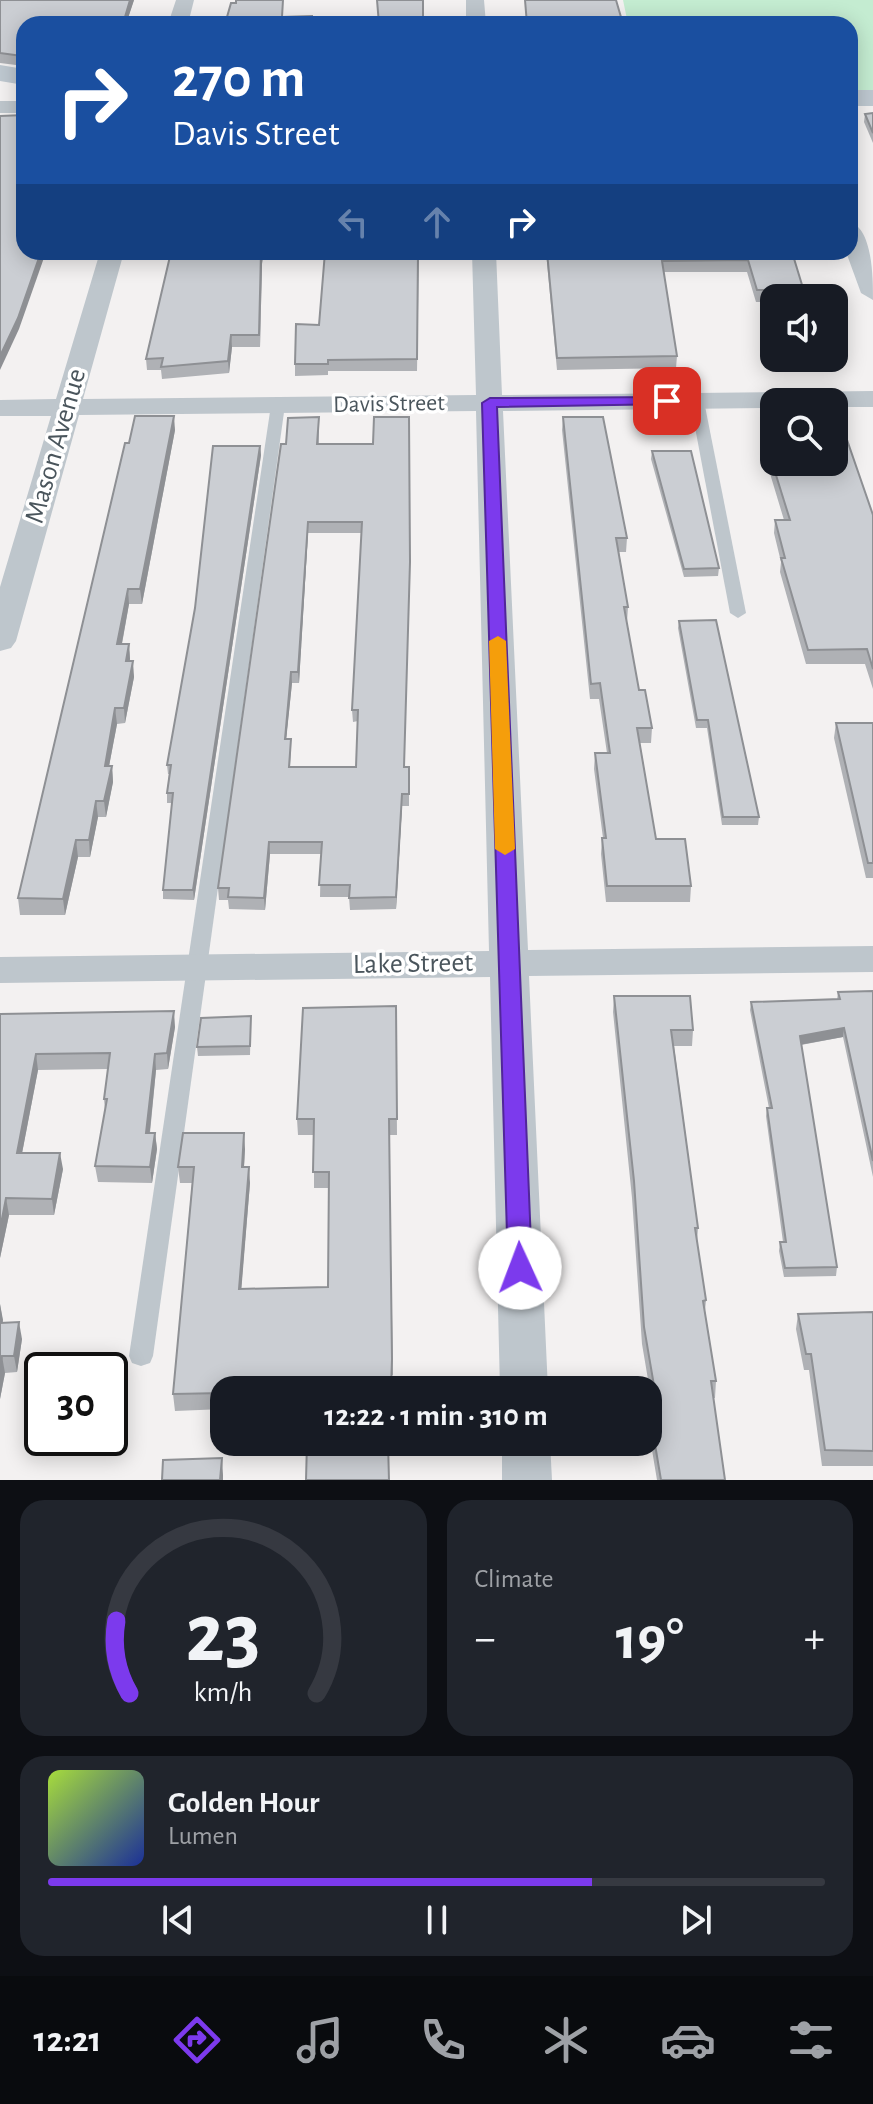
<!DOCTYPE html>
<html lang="en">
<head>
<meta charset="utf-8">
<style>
	:root { --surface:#171b24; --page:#20242c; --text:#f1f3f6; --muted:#9ea1a6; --line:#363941; --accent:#7c3aed }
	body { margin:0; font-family:"Alegreya Sans",sans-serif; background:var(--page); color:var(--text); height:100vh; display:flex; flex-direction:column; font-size:30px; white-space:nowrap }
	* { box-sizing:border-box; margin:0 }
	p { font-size:26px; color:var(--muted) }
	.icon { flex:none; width:44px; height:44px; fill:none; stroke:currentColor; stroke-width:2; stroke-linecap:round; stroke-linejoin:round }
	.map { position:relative; height:1480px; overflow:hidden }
	.sheet { display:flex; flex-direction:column; gap:20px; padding:20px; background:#0d0f14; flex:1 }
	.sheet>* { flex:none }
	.guide { position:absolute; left:16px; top:16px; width:842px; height:244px; border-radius:24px; box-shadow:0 4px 20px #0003; background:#1a4fa0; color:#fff; overflow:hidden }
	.buttons { position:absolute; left:760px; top:284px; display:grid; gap:16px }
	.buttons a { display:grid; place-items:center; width:88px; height:88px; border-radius:16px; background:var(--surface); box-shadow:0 4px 20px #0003; font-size:40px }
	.speed { position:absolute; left:24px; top:1352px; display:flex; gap:16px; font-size:40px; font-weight:700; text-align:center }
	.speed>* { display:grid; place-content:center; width:104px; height:104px; border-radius:50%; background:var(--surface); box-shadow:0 4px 20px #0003; line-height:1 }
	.speed .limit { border:4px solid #111; border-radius:12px; background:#fff; color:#111 }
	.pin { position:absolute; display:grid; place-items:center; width:68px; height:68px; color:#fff; margin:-34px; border-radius:16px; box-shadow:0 4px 12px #0006 }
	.me { position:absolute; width:88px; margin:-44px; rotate:358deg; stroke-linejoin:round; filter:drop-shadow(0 0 6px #0008) }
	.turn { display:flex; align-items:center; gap:28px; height:168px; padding:0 24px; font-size:36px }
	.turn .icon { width:104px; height:104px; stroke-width:2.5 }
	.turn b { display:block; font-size:56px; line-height:68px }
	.lanes { display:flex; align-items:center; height:76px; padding:0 24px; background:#0003; justify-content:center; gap:40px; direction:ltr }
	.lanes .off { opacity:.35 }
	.big { font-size:60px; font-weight:700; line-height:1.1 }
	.sheet .tile { flex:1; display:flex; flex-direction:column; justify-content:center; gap:12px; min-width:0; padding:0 28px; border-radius:24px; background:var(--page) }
	.sheet .dial { align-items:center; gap:0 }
	.dial svg { height:208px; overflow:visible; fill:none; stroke:var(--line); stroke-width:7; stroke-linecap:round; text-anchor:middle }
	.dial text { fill:var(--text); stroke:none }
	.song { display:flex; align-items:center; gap:24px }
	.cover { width:96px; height:96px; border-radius:12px; background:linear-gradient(135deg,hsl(80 70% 55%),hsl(230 70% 35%)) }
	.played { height:8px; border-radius:4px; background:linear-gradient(90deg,var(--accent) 70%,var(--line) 70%) }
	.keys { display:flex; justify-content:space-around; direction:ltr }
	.heat { display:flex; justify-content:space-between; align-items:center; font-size:44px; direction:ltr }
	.sheet .tiles { flex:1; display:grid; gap:20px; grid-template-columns:1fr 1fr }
	.tile:last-child { grid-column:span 2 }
	.trip { position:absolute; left:210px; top:1376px; width:452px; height:80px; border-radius:24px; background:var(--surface); box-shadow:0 4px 20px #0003; font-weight:700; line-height:80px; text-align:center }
	.menu { display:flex; height:128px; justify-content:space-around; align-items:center; background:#090b0e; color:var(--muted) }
	.menu .icon { width:56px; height:56px }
	.menu .current { color:var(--accent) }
	.menu b { font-size:36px; color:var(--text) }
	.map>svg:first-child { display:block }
	.green { fill:#c4ecd1 }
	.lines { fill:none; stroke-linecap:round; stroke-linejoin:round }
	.lane { fill:#bec6cc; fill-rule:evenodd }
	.street { fill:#bec6cc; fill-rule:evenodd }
	.secondary { fill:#bec8d0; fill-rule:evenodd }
	.wall { fill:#afb1b5; fill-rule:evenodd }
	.shaded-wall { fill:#8e9094 }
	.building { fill:#cbced3; stroke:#8e9094; stroke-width:2; fill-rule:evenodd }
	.route { fill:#7c3aed; stroke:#51269a; stroke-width:2 }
	.slow { fill:#f59e0b }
	.labels { text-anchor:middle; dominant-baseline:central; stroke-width:7; stroke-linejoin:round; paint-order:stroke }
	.far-street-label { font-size:24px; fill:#4a555c; stroke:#fff }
	.street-label { font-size:28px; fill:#4a555c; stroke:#fff }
</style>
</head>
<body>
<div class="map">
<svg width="873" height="1480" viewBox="0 0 873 1480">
	<rect width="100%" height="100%" fill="#f3f1f1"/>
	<path class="green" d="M623,0h250v95h-23v-71h-222z"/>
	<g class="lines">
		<g class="lane">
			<path d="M697,397l7,4 42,212 -8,5 -8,-5 -40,-212z"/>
			<path d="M278,401l7,4 -132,951 -3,7 -9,3 -9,-3 -3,-7 142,-951z"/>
		</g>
		<g class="street">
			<path d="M176,0h18l-6,24h-20z"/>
			<path d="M466,0h18l2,24h-20z"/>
			<rect x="0" y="101" width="24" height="12"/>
			<path d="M850,222c23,7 23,57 23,78l-12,-7 -15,-41h4z"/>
			<path d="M100,252h24l-41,147 393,-4 -4,-143h24l6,143 371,-4v16h-39v-5h-60v6l-271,3 25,539 345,-4v26l-344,4 19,414h-48l-10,-413 -490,6v-26l489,-6 -13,-540 -397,4 -63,226 -5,7 -11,3v-64l51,-171h-51v-16l56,-1z"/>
			<path d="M502,1442h48l2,38h-50z"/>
		</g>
		<g class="secondary">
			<path d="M0,65l24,4v16l-24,-4z"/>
			<rect x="850" y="90" width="23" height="16"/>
		</g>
	</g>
	<g class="wall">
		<path d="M0,0h134l-8,24h-102v42l-24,-3z"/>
		<path d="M873,113v30l-9,-21 1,-8z"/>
		<path d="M419,252l-2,119h-89v4l-33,1v-12l24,-39z"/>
		<path d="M546,252h246l-18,46v28l-8,-24h-10l-9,-30h-83l13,84 -1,12 -119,2z"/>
		<path d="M262,264l-2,83h-28l-3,26 -67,6 -1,-9h-14l-1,-11z"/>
		<path d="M785,358h40l-1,11h-36z"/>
		<path d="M319,417v27h54l31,323h5v39h-7l-6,103 -46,1 -1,-13h-29l1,-43h-51l-5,56 -36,-1 -1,-9h-9l-1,-12 68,-444zM308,533h54l-10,177 1,12 5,-1 -2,46h-66l1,-16 -5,-12 6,-56h7z"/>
		<path d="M563,417l64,121 -1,14h-7l9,55 -1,15 12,68 13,38 -1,15h-11l16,96 35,47 -1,16h-84l-5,-48 1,-16h1l-9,-69 1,-16h12l-8,-54h-9l-28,-269z"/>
		<path d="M175,430l-33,174h-13l-7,40h7l1,17 4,16 -9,46 -8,1 -8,42h3l1,16 -7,35h-8l-8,40h-12l-13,58h-45l-2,-17 111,-455z"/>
		<path d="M766,443l107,72v174l-8,-25h-59l-26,-92 1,-10 -7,-29 1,-13h9l-19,-63z"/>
		<path d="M260,446l1,9 -67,445 -31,-1v-9l9,-87h-5v-10l2,-19h-1l-1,-9z"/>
		<path d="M652,451l67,117 -1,8 -34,1 -33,-118z"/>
		<path d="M679,621l80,196 -1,8h-36l-15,-97h-11l-18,-100z"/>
		<path d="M836,723h37v155h-7l-32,-140z"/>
		<path d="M873,991v186l-30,-140 -42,8 36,222 -1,9 -52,1 -5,-26 1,-9h3l-17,-126 1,-8h2l-19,-98 1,-8 86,-2 1,-8z"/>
		<path d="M614,996l79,34 -1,16h-18l24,182 -1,14 9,58 -1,11 11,70 -1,17h-2l12,82h-68l-9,-54 1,-17h4l-11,-65 -10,-146 -19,-186z"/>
		<path d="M396,1006l1,129h-8l4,240 -169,15v19l-49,2 -2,-17 19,-211h-12l-2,-16 67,-18 -1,18 6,16 -9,106 87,-2 1,-99h-15v-53h-16l-1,-16z"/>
		<path d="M0,1014l175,13 -7,42 -12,1 -6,63h5l2,16 -5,34 -54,-1 -3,-16 10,-56 -1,-11 4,-30 -70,1 -16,83 41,16 -9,46h-45l-9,43z"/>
		<path d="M251,1016l-1,39 -52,1 -1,-9z"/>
		<path d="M0,1304l3,19 19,16 -5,33 -12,1 -5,26z"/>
		<path d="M798,1314l75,137v15h-51l-13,-96h-5l-8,-41z"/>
	</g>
	<g class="shaded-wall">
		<path d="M130,0h4l-8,24h-1v-7z"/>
		<path d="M41,252h5l-27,77 -19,41v-14z"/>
		<path d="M261,252h3l-2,12 -2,83z"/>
		<path d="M231,335l1,12 -3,26 -1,-12z"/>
		<path d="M174,416l1,14 -33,174 -2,-15z"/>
		<path d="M260,446l1,9 -67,445 -1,-10z"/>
		<path d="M308,522v11l-9,150 -1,-11z"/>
		<path d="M128,589l1,15 -10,55 -2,-15z"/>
		<path d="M129,644l1,15 -3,18 -1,-16z"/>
		<path d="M133,661l1,16 -9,46 -1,-15z"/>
		<path d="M291,672l1,11 -7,68v-12z"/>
		<path d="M115,708l2,16 -11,58 -1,-16z"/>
		<path d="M112,766l1,16 -7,35 -2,-16z"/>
		<path d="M402,794v12l-6,103v-12z"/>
		<path d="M96,801l2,16 -8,40 -1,-17z"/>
		<path d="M76,840l2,17 -13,58 -2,-16z"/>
		<path d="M269,842l1,12 -5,56 -1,-12z"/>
		<path d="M174,1011l1,16 -7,42 -1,-16z"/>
		<path d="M844,1028l-1,9 -44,8 1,-9z"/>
		<path d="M36,1054l2,16 -19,99 -2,-16z"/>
		<path d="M155,1054l1,16 -8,79 -2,-16z"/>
		<path d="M155,1133l2,16 -5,34 -2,-16z"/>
		<path d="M244,1133l1,16 -2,34 -1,-16z"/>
		<path d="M60,1153l3,16 -9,46 -2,-16z"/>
		<path d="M249,1167l1,16 -10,123 -1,-17z"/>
		<path d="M6,1198l3,17 -9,43v-29z"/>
		<path d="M0,1304l3,16 -3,19z"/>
		<path d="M19,1322l3,17 -5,33 -3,-16z"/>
		<path d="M2,1356l3,17 -5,26v-32z"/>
		<path d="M222,1458l1,17v5h-3z"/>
	</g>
	<g class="building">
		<path d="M0,0h130l-5,17h-6l-1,7h-94v31l-2,1 -22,-3z"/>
		<path d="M236,0h47l-1,17 30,-1v8h-87l6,-21h5z"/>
		<path d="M377,0h46v24h-44z"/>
		<path d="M525,0h91l7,24h-96z"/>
		<path d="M873,113v20l-8,-19z"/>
		<path d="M24,115v137h17l-23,66 -18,38v-240z"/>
		<path d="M171,252h90l-2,83h-28l-3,26 -67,6 2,-9 -17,1z"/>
		<path d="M325,252h93l-1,107 -89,1v4h-33l1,-40 23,1z"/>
		<path d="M547,252h245l14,46h-32v13l-7,-21h-10l-9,-30 -86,1 15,95 -120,2z"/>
		<path d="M834,411h3l36,104v154l-6,-20 -59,1 -27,-92h4l-10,-38h15l-24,-77h8v19h60z"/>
		<path d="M135,416h39l-34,173h-12l-11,55h12l-3,17h7l-9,47h-9l-10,58h7l-8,35h-8l-7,39h-13l-13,59 -45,-1 107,-455h4z"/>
		<path d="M319,417l-2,27h56l1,-27h35l1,145 -6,205h5v27h-7l-6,103 -47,1 1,-13h-31l3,-43h-53l-5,56 -36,-1 1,-9h-11l63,-444h5l2,-26zM308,522h54l-10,188h6l-2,57h-67l2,-28h-6l6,-67h7z"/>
		<path d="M563,417h40l24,121h-11l12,69h-4l15,83h6l7,38h-15l19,111h29l6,47h-84l-5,-48h4l-11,-85h15l-10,-70 -9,1z"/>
		<path d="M213,446h47l-67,444h-30l10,-97h-6l4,-28h-4l28,-157z"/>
		<path d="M652,451h39l28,117 -35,1z"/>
		<path d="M716,620l43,197h-36l-15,-97h-11l-18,-99z"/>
		<path d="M836,723h37v140h-5z"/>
		<path d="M873,991v170l-29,-133 -44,8 37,231 -52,1 -5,-26h6l-19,-134h5l-21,-106 89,-3 -2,-7z"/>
		<path d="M614,996h76l3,34h-22l27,198h-3l11,72 -3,1 13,80h-5l14,99h-64l-12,-71h9l-14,-82 -10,-146z"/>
		<path d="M396,1006l1,113h-8l3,240 -1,31h-167v3l-51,1 21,-227h-16l5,-34h61l-2,34h7l-10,122 89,-2 1,-115h-16l1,-53h-17l6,-111z"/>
		<path d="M174,1011l-7,42 -12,1 -9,79h9l-5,34 -55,-1 12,-67h-3l6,-46 -74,1 -19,99h43l-8,46 -46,-1 -6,31v-215z"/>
		<path d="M251,1016l-1,30 -53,1 4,-29z"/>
		<path d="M873,1312v139l-48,-1 -14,-96h-5l-8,-40z"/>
		<path d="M19,1322l-5,34h-12l-2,11v-44z"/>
		<path d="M307,1442h81l1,38h-83z"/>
		<path d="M222,1458l-2,22h-58l1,-20z"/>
	</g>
	<path class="route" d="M667,397l8,4 -2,3 -176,3 35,861 -4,7h-17l-3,-7 -26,-865 8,-5z"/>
	<path class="slow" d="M498,636l8,5 9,208 -10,6 -10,-6 -6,-208z"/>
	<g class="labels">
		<g class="far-street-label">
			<text transform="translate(389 404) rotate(-1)">Davis Street</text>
		</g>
		<g class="street-label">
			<text transform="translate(56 446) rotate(-74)">Mason Avenue</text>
			<text transform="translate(413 964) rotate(-1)">Lake Street</text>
		</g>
	</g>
</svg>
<div class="buttons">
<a><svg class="icon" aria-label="sound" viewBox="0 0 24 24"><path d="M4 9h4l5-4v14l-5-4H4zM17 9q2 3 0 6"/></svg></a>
<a><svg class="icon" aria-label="search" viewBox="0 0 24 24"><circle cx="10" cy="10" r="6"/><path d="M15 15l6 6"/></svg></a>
</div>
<div class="speed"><div class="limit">30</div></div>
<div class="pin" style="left:667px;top:401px;background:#d93025"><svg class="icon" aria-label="arrive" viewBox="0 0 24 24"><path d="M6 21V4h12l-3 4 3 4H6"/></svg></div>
<svg class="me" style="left:520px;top:1268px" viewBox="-20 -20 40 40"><circle r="19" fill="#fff"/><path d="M0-13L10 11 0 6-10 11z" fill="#7c3aed"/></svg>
<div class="trip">12:22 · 1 min · 310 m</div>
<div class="guide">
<div class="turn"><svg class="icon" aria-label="right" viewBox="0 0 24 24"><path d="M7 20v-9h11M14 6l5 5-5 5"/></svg><div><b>270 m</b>Davis Street</div></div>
<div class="lanes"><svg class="icon off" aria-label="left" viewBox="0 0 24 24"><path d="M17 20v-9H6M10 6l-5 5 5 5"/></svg><svg class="icon off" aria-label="ahead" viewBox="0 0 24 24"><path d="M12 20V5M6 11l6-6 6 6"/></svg><svg class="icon" aria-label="right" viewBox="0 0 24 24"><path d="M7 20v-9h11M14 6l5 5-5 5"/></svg></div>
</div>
</div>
<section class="sheet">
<div class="tiles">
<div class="tile dial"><svg viewBox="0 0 100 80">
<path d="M14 69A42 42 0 1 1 86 69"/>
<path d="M14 69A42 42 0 0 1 9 41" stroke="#7c3aed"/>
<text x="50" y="56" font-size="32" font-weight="700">23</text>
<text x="50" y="72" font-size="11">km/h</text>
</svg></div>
<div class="tile"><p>Climate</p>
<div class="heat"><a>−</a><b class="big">19°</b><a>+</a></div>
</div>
<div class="tile">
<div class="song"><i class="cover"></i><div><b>Golden Hour</b><p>Lumen</p></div></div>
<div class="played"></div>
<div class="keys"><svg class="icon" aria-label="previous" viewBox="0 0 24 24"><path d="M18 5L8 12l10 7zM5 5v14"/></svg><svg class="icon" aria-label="pause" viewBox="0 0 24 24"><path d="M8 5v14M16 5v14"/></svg><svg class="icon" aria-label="next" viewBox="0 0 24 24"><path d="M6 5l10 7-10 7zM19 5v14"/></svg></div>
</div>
</div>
</section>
<nav class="menu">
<b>12:21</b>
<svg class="icon current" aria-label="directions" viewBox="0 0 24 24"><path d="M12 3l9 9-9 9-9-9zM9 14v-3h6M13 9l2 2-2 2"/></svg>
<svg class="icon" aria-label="music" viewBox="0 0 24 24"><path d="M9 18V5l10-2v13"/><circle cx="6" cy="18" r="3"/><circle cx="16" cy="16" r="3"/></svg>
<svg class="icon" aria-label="phone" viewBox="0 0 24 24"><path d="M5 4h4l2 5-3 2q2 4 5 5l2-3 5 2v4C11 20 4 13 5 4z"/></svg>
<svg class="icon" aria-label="climate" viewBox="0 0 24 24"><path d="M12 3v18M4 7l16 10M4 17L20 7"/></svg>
<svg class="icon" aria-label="car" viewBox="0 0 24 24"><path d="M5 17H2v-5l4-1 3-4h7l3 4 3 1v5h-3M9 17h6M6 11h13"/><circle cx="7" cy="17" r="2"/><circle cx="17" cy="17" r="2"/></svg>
<svg class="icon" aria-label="filters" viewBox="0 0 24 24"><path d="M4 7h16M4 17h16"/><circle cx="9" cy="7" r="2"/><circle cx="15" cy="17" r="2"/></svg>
</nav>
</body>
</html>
